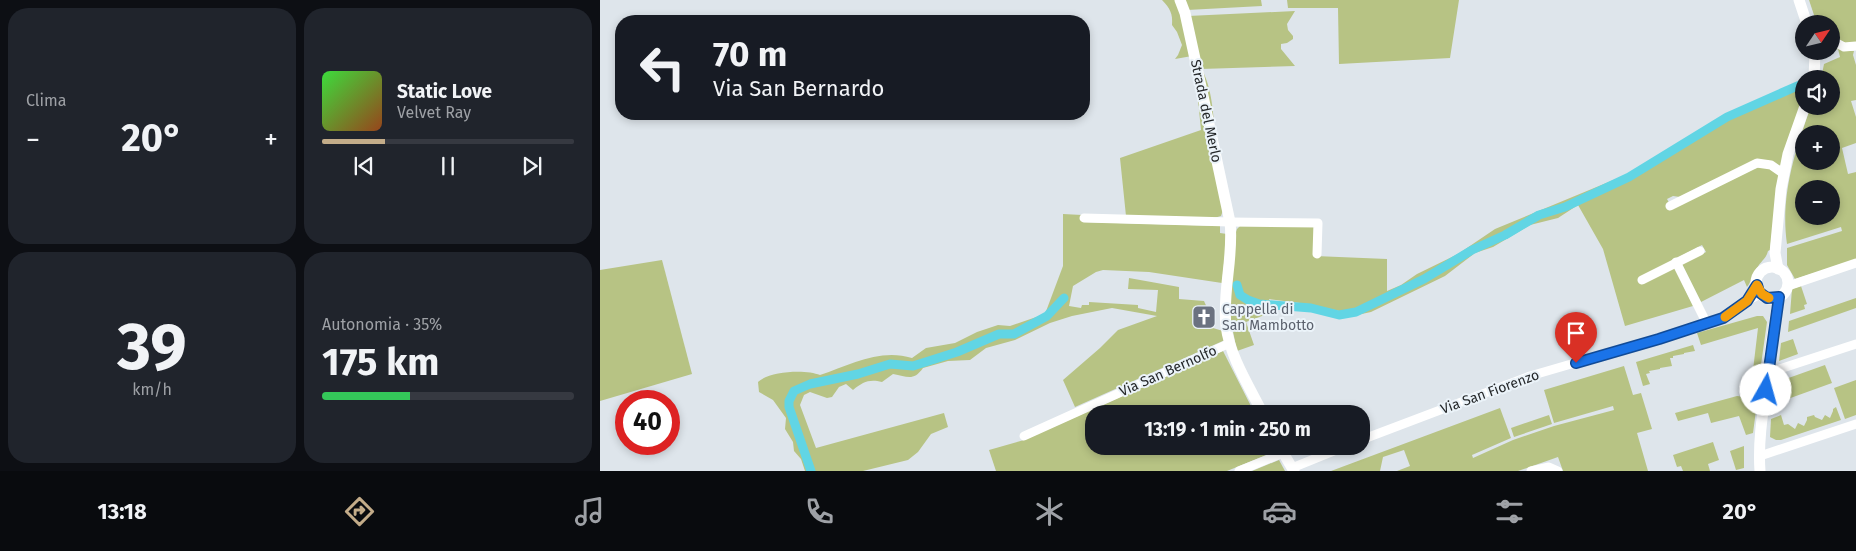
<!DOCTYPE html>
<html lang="it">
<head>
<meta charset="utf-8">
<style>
	:root { --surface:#171b24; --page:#20242c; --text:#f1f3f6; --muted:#9ea1a6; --line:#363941; --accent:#c3ac89 }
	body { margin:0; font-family:"Fira Sans",sans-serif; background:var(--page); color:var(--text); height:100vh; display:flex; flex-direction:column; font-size:19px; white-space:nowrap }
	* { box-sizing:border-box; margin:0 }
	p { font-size:16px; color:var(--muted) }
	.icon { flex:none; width:28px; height:28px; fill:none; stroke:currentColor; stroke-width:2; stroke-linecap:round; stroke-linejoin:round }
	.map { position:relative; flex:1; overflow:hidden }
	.side { display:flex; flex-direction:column; gap:8px; padding:8px; background:#0d0f14; width:600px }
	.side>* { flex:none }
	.top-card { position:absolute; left:15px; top:15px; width:475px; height:105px; border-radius:20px; box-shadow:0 2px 8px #0003; background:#171b24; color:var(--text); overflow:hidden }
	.needle { width:32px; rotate:55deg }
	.fabs { position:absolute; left:1195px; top:15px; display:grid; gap:10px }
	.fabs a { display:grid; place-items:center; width:45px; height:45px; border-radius:50%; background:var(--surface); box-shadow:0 2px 8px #0003; font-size:25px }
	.speed { position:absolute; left:15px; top:390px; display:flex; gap:10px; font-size:25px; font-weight:700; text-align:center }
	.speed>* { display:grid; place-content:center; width:65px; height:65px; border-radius:50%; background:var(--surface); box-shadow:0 2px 8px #0003; line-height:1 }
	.speed .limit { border:8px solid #d22; background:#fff; color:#111 }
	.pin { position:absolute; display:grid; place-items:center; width:42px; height:42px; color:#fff; margin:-51px -21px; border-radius:50% 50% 50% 0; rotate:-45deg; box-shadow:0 0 5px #0007 }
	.pin .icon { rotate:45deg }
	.me { position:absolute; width:55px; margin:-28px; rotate:7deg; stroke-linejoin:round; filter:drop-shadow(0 0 4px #0008) }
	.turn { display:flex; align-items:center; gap:18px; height:105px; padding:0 15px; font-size:22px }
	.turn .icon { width:65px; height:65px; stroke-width:2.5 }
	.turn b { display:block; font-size:35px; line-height:42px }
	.big { font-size:38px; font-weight:700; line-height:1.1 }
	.side .widget { flex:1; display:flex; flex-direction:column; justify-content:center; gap:8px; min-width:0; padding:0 18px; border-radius:20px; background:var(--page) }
	.side .dial { align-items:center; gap:0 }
	.dial b { font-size:65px; line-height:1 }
	.song { display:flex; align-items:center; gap:15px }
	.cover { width:60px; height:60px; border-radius:8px; background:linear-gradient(135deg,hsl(120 70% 55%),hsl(20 70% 35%)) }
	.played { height:5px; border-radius:2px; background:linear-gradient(90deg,var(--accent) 25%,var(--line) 25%) }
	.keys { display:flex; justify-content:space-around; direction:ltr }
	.heat { display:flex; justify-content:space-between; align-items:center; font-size:28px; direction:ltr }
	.charge { height:8px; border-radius:4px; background:linear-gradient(90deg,#34c759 35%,var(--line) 0) }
	.side .tiles { flex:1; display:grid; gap:8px; grid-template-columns:repeat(2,1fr) }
	.trip { position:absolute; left:485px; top:405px; width:285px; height:50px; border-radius:20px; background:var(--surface); box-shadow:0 2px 8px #0003; font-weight:700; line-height:50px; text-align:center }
	.tab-bar { display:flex; height:80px; justify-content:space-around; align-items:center; background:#090b0e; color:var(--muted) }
	.tab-bar .icon { width:35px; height:35px }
	.tab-bar .on { color:var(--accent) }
	.tab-bar b { font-size:22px; color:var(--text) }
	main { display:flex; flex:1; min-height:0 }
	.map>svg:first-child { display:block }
	.green { fill:#b7c384; fill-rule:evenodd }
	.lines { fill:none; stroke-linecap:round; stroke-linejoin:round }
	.canal { stroke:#61d5e4; stroke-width:9 }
	.minor { stroke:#fff; stroke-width:9 }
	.tertiary { stroke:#fff; stroke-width:11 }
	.route-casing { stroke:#114b97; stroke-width:12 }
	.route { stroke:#1a73e8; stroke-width:9 }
	.slow { stroke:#f59e0b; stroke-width:9 }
	.labels { text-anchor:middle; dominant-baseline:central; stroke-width:4; stroke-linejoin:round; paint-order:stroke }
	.street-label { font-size:14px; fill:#25282a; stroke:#ebf3f9 }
	.worship-label { font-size:14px; fill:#5b616d; stroke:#ebf3f9; text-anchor:start }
</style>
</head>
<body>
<main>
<section class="side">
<div class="tiles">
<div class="widget"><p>Clima</p>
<div class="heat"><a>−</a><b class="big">20°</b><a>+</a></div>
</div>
<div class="widget">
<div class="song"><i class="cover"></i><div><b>Static Love</b><p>Velvet Ray</p></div></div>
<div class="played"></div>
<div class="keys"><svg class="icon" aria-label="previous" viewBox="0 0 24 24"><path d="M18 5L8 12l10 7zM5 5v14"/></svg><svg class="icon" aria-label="pause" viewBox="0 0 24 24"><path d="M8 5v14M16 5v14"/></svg><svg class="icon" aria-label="next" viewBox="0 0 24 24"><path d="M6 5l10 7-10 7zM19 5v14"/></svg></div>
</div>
<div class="widget dial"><b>39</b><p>km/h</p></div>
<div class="widget"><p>Autonomia · 35%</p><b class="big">175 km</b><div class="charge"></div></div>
</div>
</section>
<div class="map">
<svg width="1256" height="471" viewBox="0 0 1256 471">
	<rect width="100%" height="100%" fill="#dee5eb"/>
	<g class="green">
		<path d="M562,0h15l15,56 -17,3 3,-4 4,-10 -5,-13 -5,-7c1,-11 -2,-17 -10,-25z"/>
		<path d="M583,0h78l1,6 -75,4z"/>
		<path d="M687,0h172l-9,58 -111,6 -1,-56h-50z"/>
		<path d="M1209,0h47v43l-8,1 -12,-5 -3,-8 -2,1v-8h-14z"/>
		<path d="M695,11l-8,13 1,6 5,6v3l-6,4 -6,1v5l14,17 -94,3c9,12 13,43 13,59l-26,-112z"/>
		<path d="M1231,45l13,6h10l-1,4 3,10v35l-5,1 5,16v26l-14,5 6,26 8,-2v88l-61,19 -8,-14v-17l55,-17 -1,-4 -54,17c-7,-48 8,-93 24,-138h20v-27h-10l3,-15 16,-7 -2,-8 -13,4v-2h6zM1204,134h27v27h-27zM1204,189h27v27h-27z"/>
		<path d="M595,70l28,140 -2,6 -7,2 -88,-2 -6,-58 81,-28z"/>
		<path d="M1204,80v17l-13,34 -11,37 -12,-8h-13l-75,37 -7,-1 -6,3 5,9 74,-37 18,-5 15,8 -9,76 -2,1c-2,8 -7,10 -11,17 -5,6 -5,13 -10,19l-3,-7 -43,22 -19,-38 24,-12 -4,-7 -63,33 36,-10 18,38 -68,20 -22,-77 -25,-44 -20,13 -28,7 -37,22 -18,6 -30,23 -74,36 -14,3 -49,-11 -39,-5 4,13 -27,10 8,23 -17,6 -8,-39 6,-77 2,-6 3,-3 75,-1v31l72,3v32l14,-6 16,-11 41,-20 37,-25 133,-55 100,-60z"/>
		<path d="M463,214l19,1v7l138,4v7l7,1 -5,49 -73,-11 -46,-2 -7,2 -23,14 -4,20 12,2 1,-3h7v-3l49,3v3l18,4 2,-22 -30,-1 1,-11 50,9v12l25,2 5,11 -7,-3 -6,14 27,8 2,9 -150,67 -12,-27 37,-32 18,-18 39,-14 -45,-8 -40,8 -22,7 -35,17 -29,8 -16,12 -22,1 -25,7c-10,14 -16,8 -30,6l-11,8c-13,-3 -19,0 -29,8l-7,-6 -7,3 -7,10 -5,1 -17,-6 -6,3 -4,10 16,43 128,-35 4,14 -17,7 -13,18 -10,8 -45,11h-58l-4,-12 -7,-8 -1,-9 -8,-13 1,-11 -13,-18 -14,-8 -1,-10c11,-11 48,-13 62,-7 30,-10 60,-27 92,-17l14,-10 29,-5 22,-11 21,-7 12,1 35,-12 18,-48z"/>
		<path d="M62,260l30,114 -92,27v-131z"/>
		<path d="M1201,286l6,18 -3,1 1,4 -15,5 2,-25z"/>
		<path d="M1256,298v10l-68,24 1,-11z"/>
		<path d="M1157,316h6l4,6 -7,50 -7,-2 5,-42 -57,17 -4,-12z"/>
		<path d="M1193,339l5,15 -19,7 2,-18z"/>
		<path d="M1093,345l2,6 -11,2v1l-11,2v2h-3l2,8 -12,2v1l-11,2 1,2 -4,1 4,10 -7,2 -7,-24z"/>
		<path d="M623,351l32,63h-161v32h177l3,6 -47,19h-231l-7,-21 35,-10z"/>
		<path d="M1225,365l7,18 -58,21 3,-22z"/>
		<path d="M1024,366l9,29 8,-2 11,36 -15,4 11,38h-85l-5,-14 -40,14h-121l13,-5 -6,-16 -21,7 -3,14h-49l169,-63 11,30 -39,17 1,3 40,-18 41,-14 60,-16 -1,-4 -59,17 -10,-33z"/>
		<path d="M1256,380v35l-11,4 -11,-31z"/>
		<path d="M1153,393l5,2 -5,38 -7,2 -7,-19 -28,7 -3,-10 -30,8 -3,-8 62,-17 9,1v3h5z"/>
		<path d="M1236,407l5,13 -60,20h-5l-6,-3 1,-18 10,-4 3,10 4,-1 7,5 3,-6 6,3 3,-6v-3l7,-2 1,2 7,3 3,-5 5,3 3,-7v-2z"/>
		<path d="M949,415l3,9 -38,13 -3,-9z"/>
		<path d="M1113,442l6,18 -11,4 2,7h-27l-2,-5 -4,1 -4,-12z"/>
		<path d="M1144,446v22l-8,2 -6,-19z"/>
		<path d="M679,460l6,11h-33z"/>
	</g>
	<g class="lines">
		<g class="canal">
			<path d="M637,285l3,10 8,5 11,4 52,4 28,7 17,-3 68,-33 48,-29 33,-15 34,-20 26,-8 64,-30 98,-60 77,-34"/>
			<path d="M211,471l-22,-64v-6l5,-10 16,-7 48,-10 32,-10 23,2 44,-14 42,-18h15l33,-18 17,-18"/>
		</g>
		<g class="minor">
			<path d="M1231,40l13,7 12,-1"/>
			<path d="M1070,206l87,-43 14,2 13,9"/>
			<path d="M484,218l146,4 88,1 -1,31"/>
			<path d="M1076,262l31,62"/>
			<path d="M1042,280l58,-29"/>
			<path d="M1188,286l68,-23"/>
			<path d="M1149,299l8,-14"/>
			<path d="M1167,373l89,-29"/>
			<path d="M424,436l206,-93"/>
			<path d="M761,440l169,-64 182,-53c18,-8 33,-24 50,-29"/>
			<path d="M1160,456l96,-32"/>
			<path d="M692,468l54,-22"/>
			<path d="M639,471l44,-18"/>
			<path d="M931,471l18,-4 9,4"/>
		</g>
		<g class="tertiary">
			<path d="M580,0l5,13 12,55 33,154c4,35 -8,69 -4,104 4,31 23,60 37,88"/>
			<path d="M1199,0l8,24"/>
			<path d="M1214,79l1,-28"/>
			<circle cx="1172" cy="283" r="16"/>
			<path d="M1178,269l-3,-16 6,-64 7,-35 17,-48"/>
			<path d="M679,446l15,25"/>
			<path d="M1160,471c-2,-27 2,-54 6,-81 3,-31 7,-62 13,-93"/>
		</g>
	</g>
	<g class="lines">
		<g class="route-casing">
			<path id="route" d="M976,363l83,-24 64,-21 24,-17 10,-16 2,7 8,6 12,-1 -13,93"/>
		</g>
		<use href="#route" class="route"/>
		<path class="slow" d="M1125,317l22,-16 10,-16 5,9 7,4"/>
	</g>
	<defs>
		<g id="church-square" transform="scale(1.25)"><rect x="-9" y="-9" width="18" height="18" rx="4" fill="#6b7280" stroke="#ebf3f9"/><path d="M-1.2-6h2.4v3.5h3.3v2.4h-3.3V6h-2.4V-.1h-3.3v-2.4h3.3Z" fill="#fff"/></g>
	</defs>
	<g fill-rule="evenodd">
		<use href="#church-square" x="604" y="317"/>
	</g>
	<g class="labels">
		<g class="street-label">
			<text transform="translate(606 111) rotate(78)">Strada del Merlo</text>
			<text transform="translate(568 371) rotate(-24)">Via San Bernolfo</text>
			<text transform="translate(890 392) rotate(-20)">Via San Fiorenzo</text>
		</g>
		<g class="worship-label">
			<text x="622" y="309">Cappella di<tspan x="622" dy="16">San Mambotto</tspan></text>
		</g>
	</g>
</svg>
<div class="fabs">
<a><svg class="needle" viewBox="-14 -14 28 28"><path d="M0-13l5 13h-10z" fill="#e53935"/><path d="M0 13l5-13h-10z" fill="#9ea1a6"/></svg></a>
<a><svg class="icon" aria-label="sound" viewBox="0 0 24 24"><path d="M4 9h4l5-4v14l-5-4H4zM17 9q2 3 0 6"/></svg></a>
<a>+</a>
<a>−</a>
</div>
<div class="speed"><div class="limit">40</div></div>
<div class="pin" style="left:976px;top:363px;background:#d93025"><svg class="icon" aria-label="arrive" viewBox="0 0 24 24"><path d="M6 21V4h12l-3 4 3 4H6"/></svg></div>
<svg class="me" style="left:1166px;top:390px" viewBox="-20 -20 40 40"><circle r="19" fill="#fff"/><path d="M0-13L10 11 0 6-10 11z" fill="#1a73e8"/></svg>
<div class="trip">13:19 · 1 min · 250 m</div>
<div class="top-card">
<div class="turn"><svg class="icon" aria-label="left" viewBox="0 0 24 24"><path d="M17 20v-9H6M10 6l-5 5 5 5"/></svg><div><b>70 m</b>Via San Bernardo</div></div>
</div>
</div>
</main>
<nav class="tab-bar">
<b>13:18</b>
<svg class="icon on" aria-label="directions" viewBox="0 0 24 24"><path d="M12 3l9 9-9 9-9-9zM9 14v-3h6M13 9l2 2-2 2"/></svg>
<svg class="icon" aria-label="music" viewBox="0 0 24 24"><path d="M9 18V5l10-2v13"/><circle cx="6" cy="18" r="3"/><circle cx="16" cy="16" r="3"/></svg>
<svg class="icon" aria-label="phone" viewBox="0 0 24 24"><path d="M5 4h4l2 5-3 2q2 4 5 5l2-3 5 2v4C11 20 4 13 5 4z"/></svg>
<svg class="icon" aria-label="climate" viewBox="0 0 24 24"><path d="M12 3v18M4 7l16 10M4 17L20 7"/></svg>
<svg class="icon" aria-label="car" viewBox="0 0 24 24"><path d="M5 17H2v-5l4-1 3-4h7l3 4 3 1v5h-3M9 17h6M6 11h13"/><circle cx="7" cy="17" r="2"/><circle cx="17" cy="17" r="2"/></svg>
<svg class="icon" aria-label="filters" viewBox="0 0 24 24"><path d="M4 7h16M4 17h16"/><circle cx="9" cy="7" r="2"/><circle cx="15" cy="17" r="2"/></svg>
<b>20°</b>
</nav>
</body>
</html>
